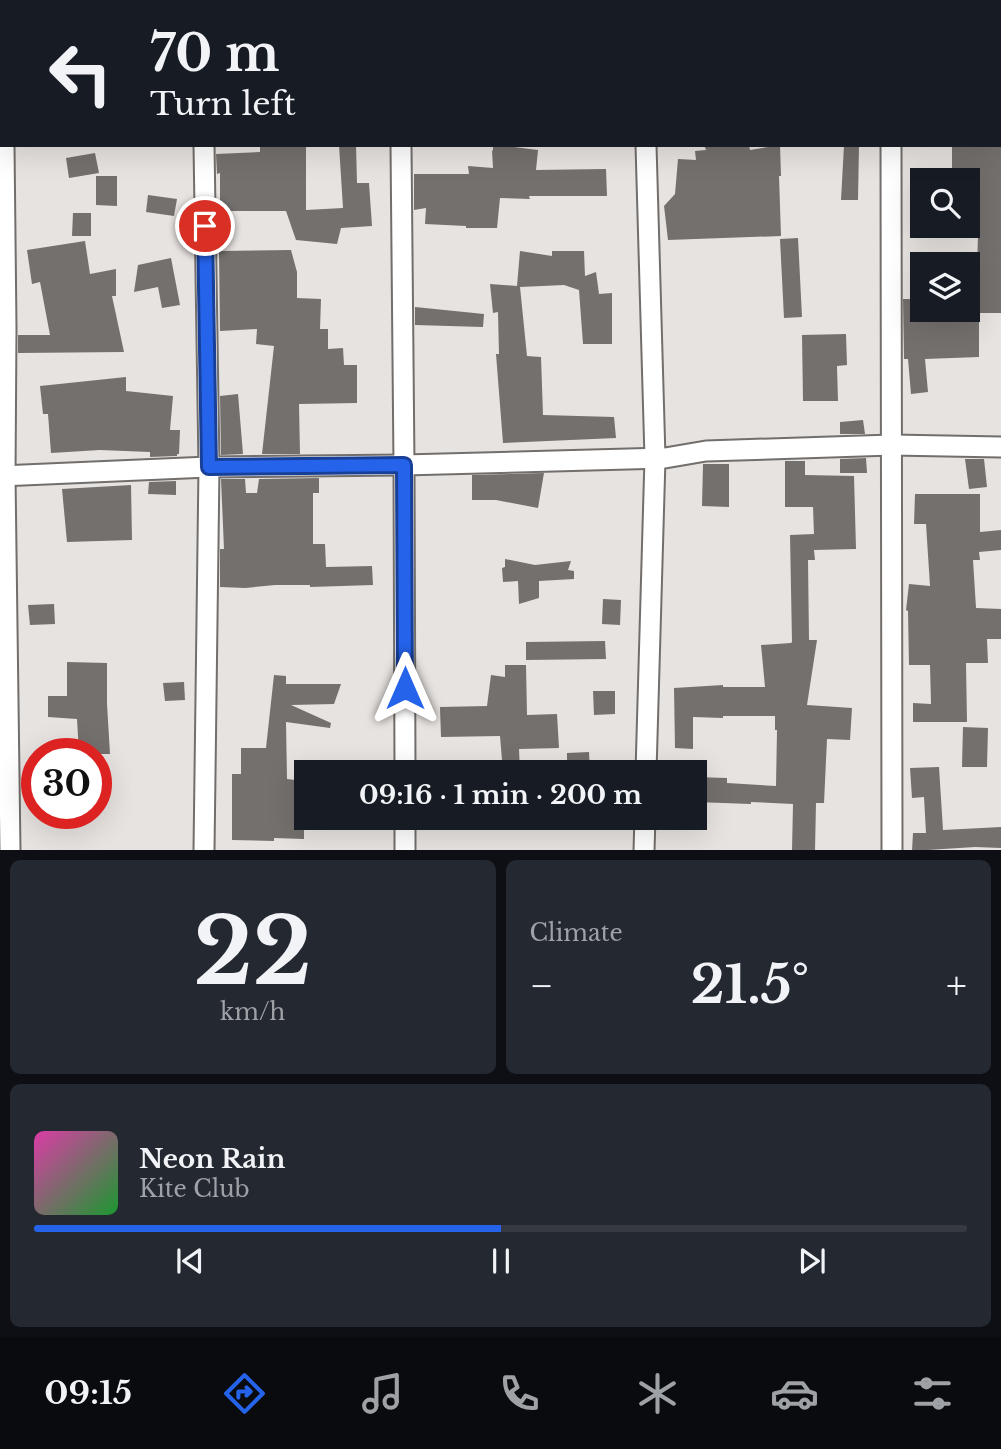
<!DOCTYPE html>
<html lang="en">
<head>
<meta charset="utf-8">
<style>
	:root { --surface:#171b24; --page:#242831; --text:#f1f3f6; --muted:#9ea1a6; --line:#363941; --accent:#2563eb }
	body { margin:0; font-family:"Libre Baskerville",serif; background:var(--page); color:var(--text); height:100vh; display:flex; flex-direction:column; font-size:26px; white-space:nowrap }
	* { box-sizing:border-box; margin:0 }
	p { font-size:23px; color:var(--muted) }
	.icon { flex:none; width:38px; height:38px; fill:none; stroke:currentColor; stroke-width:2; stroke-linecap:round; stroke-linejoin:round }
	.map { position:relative; height:850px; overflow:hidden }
	.panel { display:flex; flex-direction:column; gap:10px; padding:10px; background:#0d0f14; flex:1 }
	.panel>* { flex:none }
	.hud { position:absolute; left:0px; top:0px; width:1001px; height:147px; box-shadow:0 7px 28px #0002; background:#171b24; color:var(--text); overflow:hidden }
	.controls { position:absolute; left:910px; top:168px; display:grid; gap:14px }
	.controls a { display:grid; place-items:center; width:70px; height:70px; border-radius:0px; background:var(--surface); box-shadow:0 7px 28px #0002; font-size:35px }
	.speed { position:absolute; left:21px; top:738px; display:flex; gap:14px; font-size:35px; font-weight:700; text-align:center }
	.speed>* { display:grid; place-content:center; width:91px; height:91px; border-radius:50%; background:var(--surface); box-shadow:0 7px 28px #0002; line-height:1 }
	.speed .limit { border:10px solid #d22; background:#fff; color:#111 }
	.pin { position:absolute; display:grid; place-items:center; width:60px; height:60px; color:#fff; margin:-30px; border:4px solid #fff; border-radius:50%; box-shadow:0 2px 7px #0007 }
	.me { position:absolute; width:77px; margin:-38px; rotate:0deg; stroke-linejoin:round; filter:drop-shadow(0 0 5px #0008) }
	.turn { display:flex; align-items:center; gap:24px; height:147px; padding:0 35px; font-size:32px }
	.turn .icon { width:91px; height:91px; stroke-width:2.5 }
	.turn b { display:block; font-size:49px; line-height:60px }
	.big { font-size:52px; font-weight:700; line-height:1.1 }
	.panel .widget { flex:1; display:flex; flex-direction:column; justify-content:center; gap:10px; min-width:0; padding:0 24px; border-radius:10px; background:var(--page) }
	.panel .dial { align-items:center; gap:0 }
	.dial b { font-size:91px; line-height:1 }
	.song { display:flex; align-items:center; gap:21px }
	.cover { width:84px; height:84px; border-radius:10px; background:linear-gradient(135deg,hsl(320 70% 55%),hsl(130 70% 35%)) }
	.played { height:7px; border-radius:4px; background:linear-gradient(90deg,var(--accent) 50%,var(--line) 50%) }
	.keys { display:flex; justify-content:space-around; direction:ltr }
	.heat { display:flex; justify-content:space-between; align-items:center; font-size:38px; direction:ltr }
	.panel .tiles { flex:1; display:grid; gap:10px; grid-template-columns:1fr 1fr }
	.widget:last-child { grid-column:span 2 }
	.trip { position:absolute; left:294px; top:760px; width:413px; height:70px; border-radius:0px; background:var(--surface); box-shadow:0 7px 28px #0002; font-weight:700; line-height:70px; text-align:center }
	.menu { display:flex; height:112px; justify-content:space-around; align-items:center; background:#090b0e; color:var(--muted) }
	.menu .icon { width:49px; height:49px }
	.menu .active { color:var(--accent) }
	.menu b { font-size:32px; color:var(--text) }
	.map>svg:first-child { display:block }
	.building { fill:#74706e }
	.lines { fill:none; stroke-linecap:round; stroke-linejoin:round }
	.street-casing { stroke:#726e6b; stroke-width:23 }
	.street { stroke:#fff; stroke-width:19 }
	.route-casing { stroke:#184099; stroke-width:18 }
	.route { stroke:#2563eb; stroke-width:12 }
</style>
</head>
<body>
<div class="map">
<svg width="1001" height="851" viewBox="0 0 1001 851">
	<rect width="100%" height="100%" fill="#e7e3e0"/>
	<g class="building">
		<path d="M260,145h46v65l37,-2 -4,-63h17l1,38h12l3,43 -31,2 -4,16 -41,-4 -10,-29h-66v-38l-3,1 -1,-20 44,-2z"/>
		<path d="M493,145h21v2l24,3 -2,20 70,-1 1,27h-78l1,3 -30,-1 -3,30h-31v-2l-41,-2 1,-16 -12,2v-36h55l-1,-8 25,2 -1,-18 1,1z"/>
		<path d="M704,145h45l1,5 30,-5 1,31h-2l2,60 -113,4 -4,-34 11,-12 3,-35 18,1 -1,-9 11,-1z"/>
		<path d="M844,145h15l-1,55h-17z"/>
		<path d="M952,145h49v168h-22v44l-54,2 3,33 -17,2 -3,-35h-4l-1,-60h19v11h46v-37h9l1,-40h-10v-53h-6l1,-12h-11z"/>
		<path d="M95,153l4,20 -30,5 -3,-20z"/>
		<path d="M96,176h21v30l-21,-1z"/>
		<path d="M148,195l29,4 -3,17 -28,-4z"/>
		<path d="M73,213h18v23h-19z"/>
		<path d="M798,238l4,79 -18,1 -4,-79z"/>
		<path d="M85,241l5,33 26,-5v27h-4l12,56 -106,1v-18h32l-10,-53 -8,2 -5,-34z"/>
		<path d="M291,250l6,22v26l24,1 -1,30h8v20l15,-1 1,17h13v38l-58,1 1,50h-38l12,-108 -18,-2 1,-15 -37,2 -1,-80z"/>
		<path d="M520,251l32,5v-5h32l1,25 11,-4 3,22 13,-1v51h-29l-4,-54 -15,-5 -44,2 7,69 14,1 2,58 71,2 2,21 -113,5 -7,-89h3l-1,-42 -5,1 -3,-29 27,2z"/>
		<path d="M171,258l9,47 -18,3 -4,-21 -24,5 4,-27z"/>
		<path d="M415,307l69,7 -1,13 -68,-2z"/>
		<path d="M846,334l1,31 -10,1 1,35h-35l-1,-66z"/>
		<path d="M126,377v14l47,5 -3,34h10l-1,24h-2v2l-27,1v-5l-50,-2 -49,3 -3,-39h-5l-3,-28z"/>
		<path d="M238,394l5,60 -22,1 -1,-59z"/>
		<path d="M863,420l2,14h-25v-12z"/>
		<path d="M866,458l1,15h-27v-14z"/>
		<path d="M965,459h19l3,28 -18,2z"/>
		<path d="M785,461h20v14l49,1 2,73 -42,1 1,10h-7l1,80h8l-10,65 45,3 -2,32 -23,-1 -3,64h-8l-1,48h-23l1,-47 -42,-2v2l-56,-2v-25l32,1v5l49,3 1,-56h-2v-14h-52v2l-30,-1v32l-18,-1 -1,-60 49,-3v2h42l-4,-42 30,-2 1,-1 -2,-107 24,-1 -1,-27h-28z"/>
		<path d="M703,464h26v43l-27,-1z"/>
		<path d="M544,473l-6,35 -42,-8h-24v-25z"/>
		<path d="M319,478v15h-6v51h12l1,23 46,-1 1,19 -63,2v-2h-35l-30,3 -25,-1v-38h4l-3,-70h24l1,14h11l2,-14z"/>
		<path d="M176,481v14l-28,-1 1,-12z"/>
		<path d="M131,485l1,55 -65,2 -5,-53z"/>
		<path d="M915,494h65v38l21,-2v20l-22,2 1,8h-7l3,48 25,1v30h-14l1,24h-22l1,59h-54v-19l18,1 -1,-39h-21l-1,-54 -2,-1 3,-26 21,2 -4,-62h-12z"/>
		<path d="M505,559l30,6 36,-4 -3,9 6,1v8l-35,2v17l-20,6 -1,-23 -15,1 -1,-14 3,-1z"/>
		<path d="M603,599l18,1 -1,25 -18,-1z"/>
		<path d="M54,604l1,20 -25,1 -2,-20z"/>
		<path d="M605,641l1,18 -80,1v-18z"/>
		<path d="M67,662l40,1v41l3,50h-31l-2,-35 -29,-2v-21h19z"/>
		<path d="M505,665h21l1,50 30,-1 2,34 -40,1 1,23h-17l-3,-36 -59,1 -1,-30 47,-1 4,-31 14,2z"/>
		<path d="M274,675l12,1v8h55l-7,20 -43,1 40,18 -1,5 -44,-6 1,57 17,2v58l-30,-1v3l-42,-1v-66h9v-26h25z"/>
		<path d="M184,682l1,18 -20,1 -2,-18z"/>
		<path d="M593,691h22v23l-21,1z"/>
		<path d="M963,727l25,1 -1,39h-25z"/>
		<path d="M589,752l1,20h-23v-19z"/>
		<path d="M939,767l4,63 58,-3v21l-26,-1 -63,4 1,-18h13l-2,-36 -12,1 -2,-30z"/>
	</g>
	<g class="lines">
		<g class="street-casing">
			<g id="street">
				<path d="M3,0v2"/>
				<path d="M201,0v2"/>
				<path d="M400,0v2"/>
				<path d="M642,0v2"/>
				<path d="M890,0v2"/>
				<path d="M4,145l2,183 -1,148 5,375"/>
				<path d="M204,145l5,322 -5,384"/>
				<path d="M401,145l3,320 1,307"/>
				<path d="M646,145l9,313 -9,314"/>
				<path d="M891,145l1,706"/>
				<path d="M0,476l209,-9 195,-2 261,-7 41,-7 186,-6 109,2"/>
				<path d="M405,817v34"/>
				<path d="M644,851l1,-34"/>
			</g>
		</g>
		<use href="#street" class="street"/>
	</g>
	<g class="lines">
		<g class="route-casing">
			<path id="route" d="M205,226l4,241 195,-2 1,223"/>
		</g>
		<use href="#route" class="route"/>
	</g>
</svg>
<div class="controls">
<a><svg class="icon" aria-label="search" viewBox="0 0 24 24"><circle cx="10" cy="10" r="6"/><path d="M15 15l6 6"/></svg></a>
<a><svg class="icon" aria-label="layers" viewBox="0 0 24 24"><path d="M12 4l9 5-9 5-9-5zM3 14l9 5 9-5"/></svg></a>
</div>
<div class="speed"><div class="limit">30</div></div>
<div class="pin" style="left:205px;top:226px;background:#d93025"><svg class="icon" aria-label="arrive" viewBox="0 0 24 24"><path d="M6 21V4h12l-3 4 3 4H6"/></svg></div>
<svg class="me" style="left:405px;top:688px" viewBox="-20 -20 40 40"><path d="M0-17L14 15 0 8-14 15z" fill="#2563eb" stroke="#fff" stroke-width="4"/></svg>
<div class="trip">09:16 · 1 min · 200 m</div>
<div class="hud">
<div class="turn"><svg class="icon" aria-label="left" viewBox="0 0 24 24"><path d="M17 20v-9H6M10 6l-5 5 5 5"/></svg><div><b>70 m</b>Turn left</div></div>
</div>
</div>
<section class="panel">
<div class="tiles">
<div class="widget dial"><b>22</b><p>km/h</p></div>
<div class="widget"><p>Climate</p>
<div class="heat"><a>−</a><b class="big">21.5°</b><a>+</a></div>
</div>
<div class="widget">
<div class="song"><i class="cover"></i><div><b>Neon Rain</b><p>Kite Club</p></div></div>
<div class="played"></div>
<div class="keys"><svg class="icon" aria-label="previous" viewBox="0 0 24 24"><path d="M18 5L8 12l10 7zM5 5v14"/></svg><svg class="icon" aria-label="pause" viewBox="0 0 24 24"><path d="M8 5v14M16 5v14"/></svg><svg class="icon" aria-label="next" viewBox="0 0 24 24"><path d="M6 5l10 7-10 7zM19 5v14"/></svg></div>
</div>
</div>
</section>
<nav class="menu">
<b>09:15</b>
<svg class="icon active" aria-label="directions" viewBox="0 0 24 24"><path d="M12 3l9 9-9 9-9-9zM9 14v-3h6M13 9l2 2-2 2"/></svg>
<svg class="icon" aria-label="music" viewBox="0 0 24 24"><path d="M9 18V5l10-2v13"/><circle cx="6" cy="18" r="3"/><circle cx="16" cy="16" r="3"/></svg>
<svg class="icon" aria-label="phone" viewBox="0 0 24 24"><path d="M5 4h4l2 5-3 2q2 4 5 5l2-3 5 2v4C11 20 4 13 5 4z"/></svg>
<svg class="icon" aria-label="climate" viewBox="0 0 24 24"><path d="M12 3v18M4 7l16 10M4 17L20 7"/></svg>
<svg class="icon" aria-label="car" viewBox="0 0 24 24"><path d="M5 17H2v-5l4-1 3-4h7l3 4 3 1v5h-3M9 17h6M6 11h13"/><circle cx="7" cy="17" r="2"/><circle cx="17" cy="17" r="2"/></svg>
<svg class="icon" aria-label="filters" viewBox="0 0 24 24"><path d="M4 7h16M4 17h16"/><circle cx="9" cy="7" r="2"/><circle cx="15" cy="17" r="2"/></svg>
</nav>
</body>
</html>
